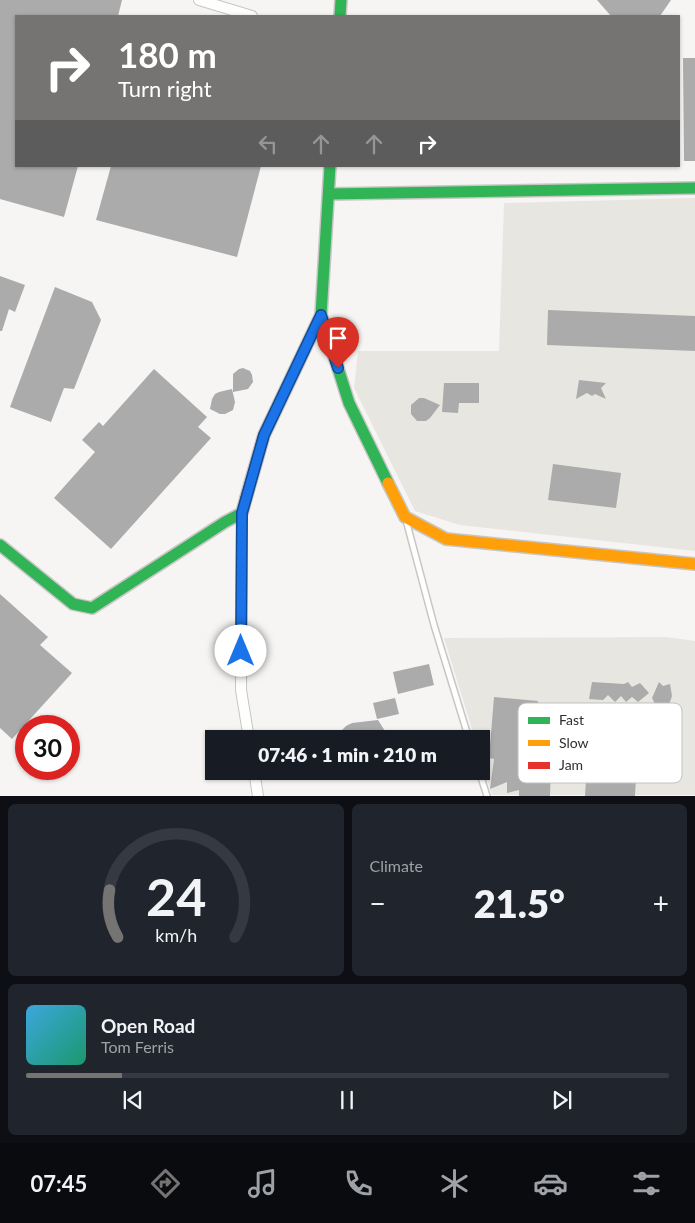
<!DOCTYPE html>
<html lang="en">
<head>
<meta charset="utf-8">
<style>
	:root { --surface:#171b24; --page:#20242c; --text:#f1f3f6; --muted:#9ea1a6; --line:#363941; --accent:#757473 }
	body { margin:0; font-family:Lato,sans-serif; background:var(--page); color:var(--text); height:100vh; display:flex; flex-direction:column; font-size:19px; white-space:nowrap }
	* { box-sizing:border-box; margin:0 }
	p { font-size:16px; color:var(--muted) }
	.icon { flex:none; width:28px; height:28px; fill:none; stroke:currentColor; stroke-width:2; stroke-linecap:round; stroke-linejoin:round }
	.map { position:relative; height:796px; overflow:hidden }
	.details { display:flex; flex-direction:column; gap:8px; padding:8px; background:#0d0f14; flex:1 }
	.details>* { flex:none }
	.banner { position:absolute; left:15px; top:15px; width:665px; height:152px; border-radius:0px; box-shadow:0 1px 4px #0004; background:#757473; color:#fff; overflow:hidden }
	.speed { position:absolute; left:15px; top:715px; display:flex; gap:10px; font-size:25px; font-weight:700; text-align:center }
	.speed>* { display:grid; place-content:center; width:65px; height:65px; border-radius:50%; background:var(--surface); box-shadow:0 1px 4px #0004; line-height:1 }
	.speed .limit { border:8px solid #d22; background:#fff; color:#111 }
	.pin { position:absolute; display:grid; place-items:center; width:42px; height:42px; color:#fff; margin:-51px -21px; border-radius:50% 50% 50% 0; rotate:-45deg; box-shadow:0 0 5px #0007 }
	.pin .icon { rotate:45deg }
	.me { position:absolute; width:55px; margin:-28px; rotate:0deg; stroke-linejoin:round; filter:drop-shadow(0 0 4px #0008) }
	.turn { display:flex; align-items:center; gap:18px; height:105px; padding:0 20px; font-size:22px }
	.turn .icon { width:65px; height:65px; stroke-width:2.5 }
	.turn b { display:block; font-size:35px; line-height:42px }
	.lanes { display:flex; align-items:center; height:48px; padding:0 20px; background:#0003; justify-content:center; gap:25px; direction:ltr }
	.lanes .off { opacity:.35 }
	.big { font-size:38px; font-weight:800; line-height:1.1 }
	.details .card { flex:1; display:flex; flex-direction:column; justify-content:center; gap:8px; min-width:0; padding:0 18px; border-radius:8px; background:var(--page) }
	.details .dial { align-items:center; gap:0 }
	.dial svg { height:130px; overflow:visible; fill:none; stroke:var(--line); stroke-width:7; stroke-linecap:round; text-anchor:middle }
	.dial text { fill:var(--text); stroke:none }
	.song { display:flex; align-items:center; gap:15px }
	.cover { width:60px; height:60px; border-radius:8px; background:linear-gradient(135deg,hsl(200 70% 55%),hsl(160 70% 35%)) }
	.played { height:5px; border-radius:2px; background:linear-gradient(90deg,var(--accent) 15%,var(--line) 15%) }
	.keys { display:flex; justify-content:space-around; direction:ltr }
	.heat { display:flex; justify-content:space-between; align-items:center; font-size:28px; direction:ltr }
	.details .tiles { flex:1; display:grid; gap:8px; grid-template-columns:1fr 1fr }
	.card:last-child { grid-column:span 2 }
	.trip { position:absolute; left:205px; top:730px; width:285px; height:50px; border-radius:0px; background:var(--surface); box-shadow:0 1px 4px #0004; font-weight:800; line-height:50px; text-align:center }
	.tabs { display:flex; height:80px; justify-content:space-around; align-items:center; background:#090b0e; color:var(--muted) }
	.tabs .icon { width:35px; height:35px }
	.tabs .selected { color:var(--accent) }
	.tabs b { font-size:22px; color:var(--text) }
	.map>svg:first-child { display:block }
	.built { fill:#e8e6e1 }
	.building { fill:#ababab }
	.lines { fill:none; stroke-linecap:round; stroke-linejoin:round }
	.lane-casing { stroke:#c7c6c5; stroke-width:8 }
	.street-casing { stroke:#c7c6c5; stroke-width:12 }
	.fast-casing { stroke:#c7c6c5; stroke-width:14 }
	.slow-casing { stroke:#c7c6c5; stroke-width:14 }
	.jam-casing { stroke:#c7c6c5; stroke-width:14 }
	.lane { stroke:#fefefd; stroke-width:5 }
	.street { stroke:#fefefd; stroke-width:10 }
	.fast { stroke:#30b455; stroke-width:11 }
	.slow { stroke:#ff9f0a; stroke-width:11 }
	.jam { stroke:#e5322d; stroke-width:11 }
	.route-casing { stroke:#114b97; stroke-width:12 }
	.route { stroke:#1a73e8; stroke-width:9 }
	.key { fill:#fff; stroke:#c1c1c0; stroke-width:1 }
	.key-label { font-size:14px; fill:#302f2e }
</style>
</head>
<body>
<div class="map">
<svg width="695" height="796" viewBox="0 0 695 796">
	<rect width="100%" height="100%" fill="#f6f5f4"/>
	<g class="built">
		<path d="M695,198v353l-235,-26 -45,-14 -61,-123 4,-37h141l5,-148z"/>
		<path d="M667,637l28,4v154h-203l-11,-35v-21h-6l-31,-101z"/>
	</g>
	<g class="building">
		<path d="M0,0h122l-4,16h-102v150h62l-14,51 -64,-18z"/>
		<path d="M597,0h74l-11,16h-49z"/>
		<path d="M683,58h12v103h-11z"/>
		<path d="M111,166h150l-24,91 -141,-37z"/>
		<path d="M0,276l25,9 -10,27 -6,-3 -7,22h-2z"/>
		<path d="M55,287l37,15 9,18 -27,69 -10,-1 -13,34 -41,-15z"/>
		<path d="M548,310l147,6v35l-148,-6z"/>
		<path d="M243,368l7,3 2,4 1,7 -5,7 -15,3v-18l6,-5z"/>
		<path d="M154,369l53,48 -9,10 13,11 -100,111 -57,-51 41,-46 -13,-12 17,-18 4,4z"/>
		<path d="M579,380l27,3 -5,5 5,11 -11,-5 -3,2 -5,-3 -11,6z"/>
		<path d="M444,383h35v20h-20l-1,10 -16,-1z"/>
		<path d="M232,389l3,13 -2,8 -8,4h-5l-10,-5 2,-10 3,-5 4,-2z"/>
		<path d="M419,398h5l16,7 -10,13 -4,3h-9l-6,-7v-9z"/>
		<path d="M553,464l68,9 -5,35 -68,-8z"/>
		<path d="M0,594l48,43 -8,8 32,28 -60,66 -12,-11z"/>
		<path d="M429,664l5,21 -36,9 -5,-22z"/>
		<path d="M592,682l32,2 4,-2 4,5 8,-4 9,10 -11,9 -6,-5 -6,5 -5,-6 -6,6 -7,-7 -5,5 -14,-1z"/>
		<path d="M659,682l4,4 7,-2 2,12 -4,12 -6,-2 -5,2 -5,-10z"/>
		<path d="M494,697l44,4 -4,65h17l-1,30h-31v-6l-12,3v-11l-17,7 4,-30 -5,-1z"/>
		<path d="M395,698l4,16 -22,5 -4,-16z"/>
		<path d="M378,720l12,19h-57l13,-13 6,-3z"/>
		<path d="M590,724l81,3 1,24h4l-3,32h-15l1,-24 -22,-2 -2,39h-50l2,-32h2z"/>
	</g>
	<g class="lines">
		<g class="lane-casing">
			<g id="lane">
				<path d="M406,520l28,105 35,114"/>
				<path d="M479,771l8,25"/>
			</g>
		</g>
		<g class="street-casing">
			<g id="street">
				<path d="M199,0l53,16"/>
				<path d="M242,513l-1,177 8,49"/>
				<path d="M254,771l4,25"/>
			</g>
		</g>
		<g class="fast-casing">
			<g id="fast">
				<path d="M340,16l1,-16"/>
				<path d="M330,166l-9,149 28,88 39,80"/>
				<path d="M329,194l366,-6"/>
				<path d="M0,545l73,59 19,4 133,-86 17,-9 4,-15"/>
			</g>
		</g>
		<g class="slow-casing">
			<path id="slow" d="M388,483l17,34 41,22 249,25"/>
		</g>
		<g class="jam-casing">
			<path id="jam" d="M246,498l18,-63 57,-120"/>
		</g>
		<use href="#lane" class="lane"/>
		<use href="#street" class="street"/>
		<use href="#fast" class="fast"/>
		<use href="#slow" class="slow"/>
		<use href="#jam" class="jam"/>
	</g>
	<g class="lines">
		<g class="route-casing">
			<path id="route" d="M241,651l1,-138 22,-78 57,-120 17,53"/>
		</g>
		<use href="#route" class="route"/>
	</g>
	<rect x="518" y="703" width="164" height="80" rx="8" class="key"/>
	<rect x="528" y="717" width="22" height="7" fill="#30b455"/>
	<rect x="528" y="740" width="22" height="6" fill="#ff9f0a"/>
	<rect x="528" y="762" width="22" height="7" fill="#e5322d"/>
	<g class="key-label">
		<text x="559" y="725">Fast</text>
		<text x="559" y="748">Slow</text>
		<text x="559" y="770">Jam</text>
	</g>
</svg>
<div class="speed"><div class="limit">30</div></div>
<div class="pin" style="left:338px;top:368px;background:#d93025"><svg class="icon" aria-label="arrive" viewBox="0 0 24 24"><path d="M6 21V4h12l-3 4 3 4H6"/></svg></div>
<svg class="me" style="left:241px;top:651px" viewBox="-20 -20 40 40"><circle r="19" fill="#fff"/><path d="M0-13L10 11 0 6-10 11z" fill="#1a73e8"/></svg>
<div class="trip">07:46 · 1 min · 210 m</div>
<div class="banner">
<div class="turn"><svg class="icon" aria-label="right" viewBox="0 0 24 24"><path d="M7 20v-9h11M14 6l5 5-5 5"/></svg><div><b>180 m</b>Turn right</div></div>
<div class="lanes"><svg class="icon off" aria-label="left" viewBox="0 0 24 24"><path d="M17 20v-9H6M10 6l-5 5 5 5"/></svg><svg class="icon off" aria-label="ahead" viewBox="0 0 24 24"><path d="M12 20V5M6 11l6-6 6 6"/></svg><svg class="icon off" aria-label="ahead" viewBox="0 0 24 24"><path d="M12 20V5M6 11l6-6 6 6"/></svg><svg class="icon" aria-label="right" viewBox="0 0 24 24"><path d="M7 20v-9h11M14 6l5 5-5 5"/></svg></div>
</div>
</div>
<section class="details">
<div class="tiles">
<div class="card dial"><svg viewBox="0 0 100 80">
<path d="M14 69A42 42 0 1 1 86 69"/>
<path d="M14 69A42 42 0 0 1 9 40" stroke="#757473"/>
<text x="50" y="56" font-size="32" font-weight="700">24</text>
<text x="50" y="72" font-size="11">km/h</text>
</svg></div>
<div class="card"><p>Climate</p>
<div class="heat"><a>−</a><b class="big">21.5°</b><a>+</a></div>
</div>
<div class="card">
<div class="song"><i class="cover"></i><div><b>Open Road</b><p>Tom Ferris</p></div></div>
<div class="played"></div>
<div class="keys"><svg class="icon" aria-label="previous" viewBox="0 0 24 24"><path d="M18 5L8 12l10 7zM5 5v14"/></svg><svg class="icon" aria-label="pause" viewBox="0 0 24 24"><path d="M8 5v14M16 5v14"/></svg><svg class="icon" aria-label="next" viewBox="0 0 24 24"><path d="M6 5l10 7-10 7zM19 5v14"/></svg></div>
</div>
</div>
</section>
<nav class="tabs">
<b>07:45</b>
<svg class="icon selected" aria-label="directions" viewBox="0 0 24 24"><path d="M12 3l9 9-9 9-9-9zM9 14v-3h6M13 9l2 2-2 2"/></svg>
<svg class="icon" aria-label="music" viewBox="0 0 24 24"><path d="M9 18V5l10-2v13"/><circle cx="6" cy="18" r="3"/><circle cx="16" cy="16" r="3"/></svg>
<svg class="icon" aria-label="phone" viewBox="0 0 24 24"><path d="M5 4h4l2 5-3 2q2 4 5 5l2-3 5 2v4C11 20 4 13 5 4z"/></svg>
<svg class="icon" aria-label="climate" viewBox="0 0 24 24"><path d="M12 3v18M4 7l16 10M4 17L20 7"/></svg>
<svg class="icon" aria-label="car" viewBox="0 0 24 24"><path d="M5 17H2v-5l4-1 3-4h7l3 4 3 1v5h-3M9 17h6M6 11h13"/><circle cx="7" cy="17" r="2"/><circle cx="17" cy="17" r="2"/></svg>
<svg class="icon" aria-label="filters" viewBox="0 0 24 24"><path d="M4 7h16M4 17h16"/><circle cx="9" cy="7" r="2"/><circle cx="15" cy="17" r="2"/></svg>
</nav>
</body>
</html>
